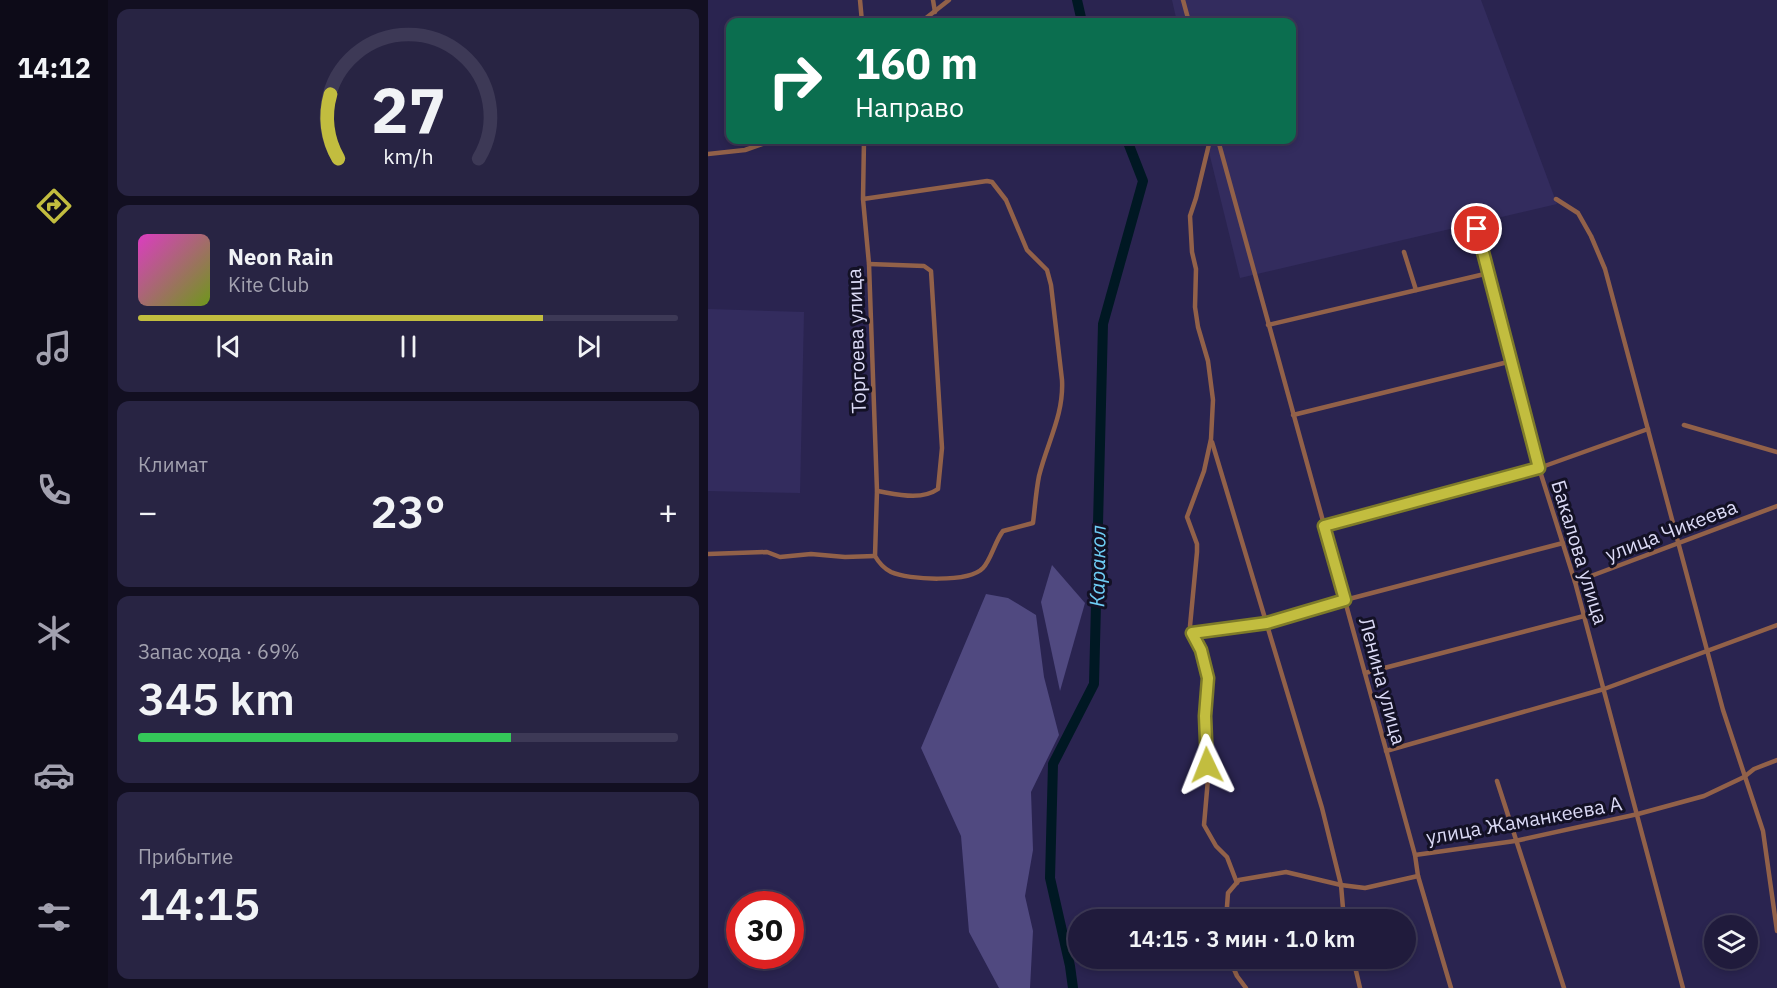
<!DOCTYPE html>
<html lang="ru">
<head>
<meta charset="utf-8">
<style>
	:root { --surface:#201b3c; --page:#282443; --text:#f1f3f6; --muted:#a2a1af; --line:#3d3956; --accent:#c2bd3f }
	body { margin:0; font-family:"IBM Plex Sans",sans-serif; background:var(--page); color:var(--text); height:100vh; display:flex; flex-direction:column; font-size:22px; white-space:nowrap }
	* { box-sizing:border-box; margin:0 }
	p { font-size:20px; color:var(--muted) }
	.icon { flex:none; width:33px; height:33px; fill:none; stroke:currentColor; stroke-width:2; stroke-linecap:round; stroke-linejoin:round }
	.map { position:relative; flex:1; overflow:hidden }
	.sheet { display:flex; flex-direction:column; gap:9px; padding:9px; background:#120f21; width:600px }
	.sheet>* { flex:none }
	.guide { position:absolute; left:18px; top:18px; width:570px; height:126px; border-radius:12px; box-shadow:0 3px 9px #0003,0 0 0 2px var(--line); background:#0b6e4f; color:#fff; overflow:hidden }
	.tools { position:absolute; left:996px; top:915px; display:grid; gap:12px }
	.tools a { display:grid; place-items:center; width:54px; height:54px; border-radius:50%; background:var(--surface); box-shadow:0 3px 9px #0003,0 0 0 2px var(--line); font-size:30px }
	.speed { position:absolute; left:18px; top:891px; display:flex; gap:12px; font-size:30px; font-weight:700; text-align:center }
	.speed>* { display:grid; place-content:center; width:78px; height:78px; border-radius:50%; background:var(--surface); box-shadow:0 3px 9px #0003,0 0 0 2px var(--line); line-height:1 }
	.speed .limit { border:9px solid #d22; background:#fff; color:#111 }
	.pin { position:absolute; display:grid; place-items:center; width:51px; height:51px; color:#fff; margin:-26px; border:3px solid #fff; border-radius:50%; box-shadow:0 2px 6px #0007 }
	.me { position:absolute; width:66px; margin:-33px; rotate:358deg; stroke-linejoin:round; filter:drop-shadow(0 0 4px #0008) }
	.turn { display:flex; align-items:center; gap:21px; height:126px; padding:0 30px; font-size:27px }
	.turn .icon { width:78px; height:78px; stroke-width:2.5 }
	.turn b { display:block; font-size:42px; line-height:51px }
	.big { font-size:45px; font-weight:600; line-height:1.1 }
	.sheet .tile { flex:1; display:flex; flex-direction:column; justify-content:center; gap:9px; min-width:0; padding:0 21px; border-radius:12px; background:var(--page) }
	.sheet .dial { align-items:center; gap:0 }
	.dial svg { height:156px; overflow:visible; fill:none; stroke:var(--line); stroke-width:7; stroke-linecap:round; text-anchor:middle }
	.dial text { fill:var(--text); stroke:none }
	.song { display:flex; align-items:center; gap:18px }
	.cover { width:72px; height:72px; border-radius:9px; background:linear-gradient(135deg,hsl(310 70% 55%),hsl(80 70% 35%)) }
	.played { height:6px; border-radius:3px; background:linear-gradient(90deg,var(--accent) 75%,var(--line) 75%) }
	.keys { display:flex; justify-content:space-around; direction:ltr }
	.heat { display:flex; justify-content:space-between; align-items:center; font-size:33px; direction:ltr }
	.charge { height:9px; border-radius:4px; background:linear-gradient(90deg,#34c759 69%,var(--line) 0) }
	.trip { position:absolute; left:360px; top:909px; width:348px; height:60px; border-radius:30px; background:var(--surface); box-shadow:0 3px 9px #0003,0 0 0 2px var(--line); font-weight:600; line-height:60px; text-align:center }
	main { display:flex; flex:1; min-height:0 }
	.tab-bar { display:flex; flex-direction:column; width:108px; justify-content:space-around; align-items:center; background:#0d0b18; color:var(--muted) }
	.tab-bar .icon { width:42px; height:42px }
	.tab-bar .selected { color:var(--accent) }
	.tab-bar b { font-size:27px; color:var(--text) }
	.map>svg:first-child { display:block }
	.built { fill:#332c5e }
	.green { fill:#504980 }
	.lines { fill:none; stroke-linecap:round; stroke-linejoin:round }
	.river { stroke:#001823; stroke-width:10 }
	.street { stroke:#926149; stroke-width:4.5 }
	.route-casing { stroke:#7e7b29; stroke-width:15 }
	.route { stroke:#c2bd3f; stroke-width:10 }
	.labels { text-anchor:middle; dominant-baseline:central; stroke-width:6; stroke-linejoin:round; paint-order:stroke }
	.street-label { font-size:20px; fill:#dbdaf6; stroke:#131125 }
	.water-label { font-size:21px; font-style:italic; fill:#6ecdf5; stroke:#131125 }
</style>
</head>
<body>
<main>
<nav class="tab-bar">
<b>14:12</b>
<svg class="icon selected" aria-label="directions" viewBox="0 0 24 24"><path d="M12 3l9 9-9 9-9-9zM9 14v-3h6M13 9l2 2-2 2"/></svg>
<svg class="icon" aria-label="music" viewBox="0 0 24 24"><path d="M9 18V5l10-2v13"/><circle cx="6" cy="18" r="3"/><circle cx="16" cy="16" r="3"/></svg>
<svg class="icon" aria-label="phone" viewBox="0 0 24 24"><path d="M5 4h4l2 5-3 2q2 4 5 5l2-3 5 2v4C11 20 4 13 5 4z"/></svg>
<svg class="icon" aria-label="climate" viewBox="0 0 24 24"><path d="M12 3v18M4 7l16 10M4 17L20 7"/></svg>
<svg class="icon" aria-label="car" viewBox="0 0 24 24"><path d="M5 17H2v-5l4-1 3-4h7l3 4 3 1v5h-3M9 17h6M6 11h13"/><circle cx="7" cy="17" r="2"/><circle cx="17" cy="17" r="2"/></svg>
<svg class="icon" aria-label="filters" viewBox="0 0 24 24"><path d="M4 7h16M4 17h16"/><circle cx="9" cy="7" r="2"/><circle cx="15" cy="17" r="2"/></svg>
</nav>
<section class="sheet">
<div class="tile dial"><svg viewBox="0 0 100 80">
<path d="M14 69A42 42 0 1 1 86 69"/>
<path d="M14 69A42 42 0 0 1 10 36" stroke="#c2bd3f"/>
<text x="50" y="56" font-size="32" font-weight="700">27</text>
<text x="50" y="72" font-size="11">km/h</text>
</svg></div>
<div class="tile">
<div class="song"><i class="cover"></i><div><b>Neon Rain</b><p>Kite Club</p></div></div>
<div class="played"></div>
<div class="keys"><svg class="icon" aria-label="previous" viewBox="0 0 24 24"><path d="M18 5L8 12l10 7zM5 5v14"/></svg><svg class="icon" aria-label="pause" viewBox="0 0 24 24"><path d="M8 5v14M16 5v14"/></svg><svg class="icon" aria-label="next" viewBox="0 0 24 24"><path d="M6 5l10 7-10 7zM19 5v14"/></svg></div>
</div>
<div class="tile"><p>Климат</p>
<div class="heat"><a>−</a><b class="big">23°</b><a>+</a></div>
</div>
<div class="tile"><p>Запас хода · 69%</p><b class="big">345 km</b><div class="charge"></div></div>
<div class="tile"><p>Прибытие</p><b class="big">14:15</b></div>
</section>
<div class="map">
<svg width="1069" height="988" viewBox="0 0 1069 988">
	<rect width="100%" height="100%" fill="#2a2450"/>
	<g class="built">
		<path d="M464,0h309l76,204 -317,74 -34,-138h86v-118h-115z"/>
		<path d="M0,309l96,3 -4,181 -92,-2z"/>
	</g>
	<g class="green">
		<path d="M344,565l33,38 -25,88 -19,-89z"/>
		<path d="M278,594l22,4 28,17 8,62 15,58 -28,57 2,58 -8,46 8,35 -3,57h-31l-30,-56 -8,-96 -40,-88z"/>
	</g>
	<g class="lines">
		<g class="river">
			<path d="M369,0l5,22"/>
			<path d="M365,988l-3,-22 -20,-88 3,-114 41,-80 9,-360 40,-143 -16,-41"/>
		</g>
		<g class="street">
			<path d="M152,0l2,22"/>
			<path d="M225,0l2,12"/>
			<path d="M475,0l6,22"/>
			<path d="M213,22l28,-22"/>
			<path d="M502,140l-14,58 -6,18 2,36 4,17 -1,38 3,20 10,34 5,39 -2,39 -7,32 -17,46 10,27v8l-7,74 2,7 9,17 7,27 -3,39 3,63 -4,46 12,21 11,11 10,26"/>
			<path d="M510,140l197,715 3,21 33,112"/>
			<path d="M0,154l37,-4 29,-10"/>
			<path d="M155,199l124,-18 5,1 14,18 21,50 20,20 4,15 11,95c2,35 -15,63 -23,96 -3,15 -4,31 -6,47l-30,8c-8,10 -12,29 -20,37 -14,15 -75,12 -92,4 -8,-4 -12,-9 -16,-16l2,-65 -8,-227 -6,-65 1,-59"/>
			<path d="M848,199l22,14 13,23 14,33 118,441 40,121 14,100"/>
			<path d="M769,229l62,239 36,114 108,406"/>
			<path d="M696,252l12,38"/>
			<path d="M161,264l55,2 7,5 11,177 -4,41c-17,12 -42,5 -61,2"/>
			<path d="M560,325l221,-52"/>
			<path d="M585,415l219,-54"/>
			<path d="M976,425l93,27"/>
			<path d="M504,442l110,366 19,77 3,35"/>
			<path d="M616,526l215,-58 109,-39"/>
			<path d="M0,554l59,-2 13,5 31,-3 34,3 30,-1"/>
			<path d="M867,582l202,-76"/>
			<path d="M484,633l75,-10 78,-23 218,-57"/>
			<path d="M657,673l219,-57"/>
			<path d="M678,751l218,-62 173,-64"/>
			<path d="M789,781l67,207"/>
			<path d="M707,855l100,-14 123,-27 66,-18 40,-19 10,-8 23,-9"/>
			<path d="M518,920l2,-27 11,-13 47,-8 55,13 24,3 53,-12"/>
			<path d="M521,958l8,18 9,12"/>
			<path d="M645,958l7,30"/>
		</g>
	</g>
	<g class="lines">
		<g class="route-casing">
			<path id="route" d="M499,765l-2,-49 3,-38 -7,-28 -9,-17 75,-10 78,-23 -21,-74 215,-58 -62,-239"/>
		</g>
		<use href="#route" class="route"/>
	</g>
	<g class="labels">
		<g class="street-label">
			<text transform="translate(148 341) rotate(-92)">Торгоева улица</text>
			<text transform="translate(963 530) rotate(-21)">улица Чикеева</text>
			<text transform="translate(872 552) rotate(73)">Бакалова улица</text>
			<text transform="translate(675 681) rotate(75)">Ленина улица</text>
			<text transform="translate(816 820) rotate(-10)">улица Жаманкеева А</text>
		</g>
		<g class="water-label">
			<text transform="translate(389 566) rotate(-89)">Каракол</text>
		</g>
	</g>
</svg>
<div class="tools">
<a><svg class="icon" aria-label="layers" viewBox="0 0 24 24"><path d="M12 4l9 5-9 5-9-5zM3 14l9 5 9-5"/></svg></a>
</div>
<div class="speed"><div class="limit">30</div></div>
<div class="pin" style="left:769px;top:229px;background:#d93025"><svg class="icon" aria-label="arrive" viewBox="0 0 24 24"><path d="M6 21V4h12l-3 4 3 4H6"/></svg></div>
<svg class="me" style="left:499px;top:765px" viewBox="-20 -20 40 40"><path d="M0-17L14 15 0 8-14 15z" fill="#c2bd3f" stroke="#fff" stroke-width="4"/></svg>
<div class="trip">14:15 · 3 мин · 1.0 km</div>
<div class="guide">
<div class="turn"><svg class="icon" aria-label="right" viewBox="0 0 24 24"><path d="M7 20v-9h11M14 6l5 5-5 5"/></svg><div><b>160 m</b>Направо</div></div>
</div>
</div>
</main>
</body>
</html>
